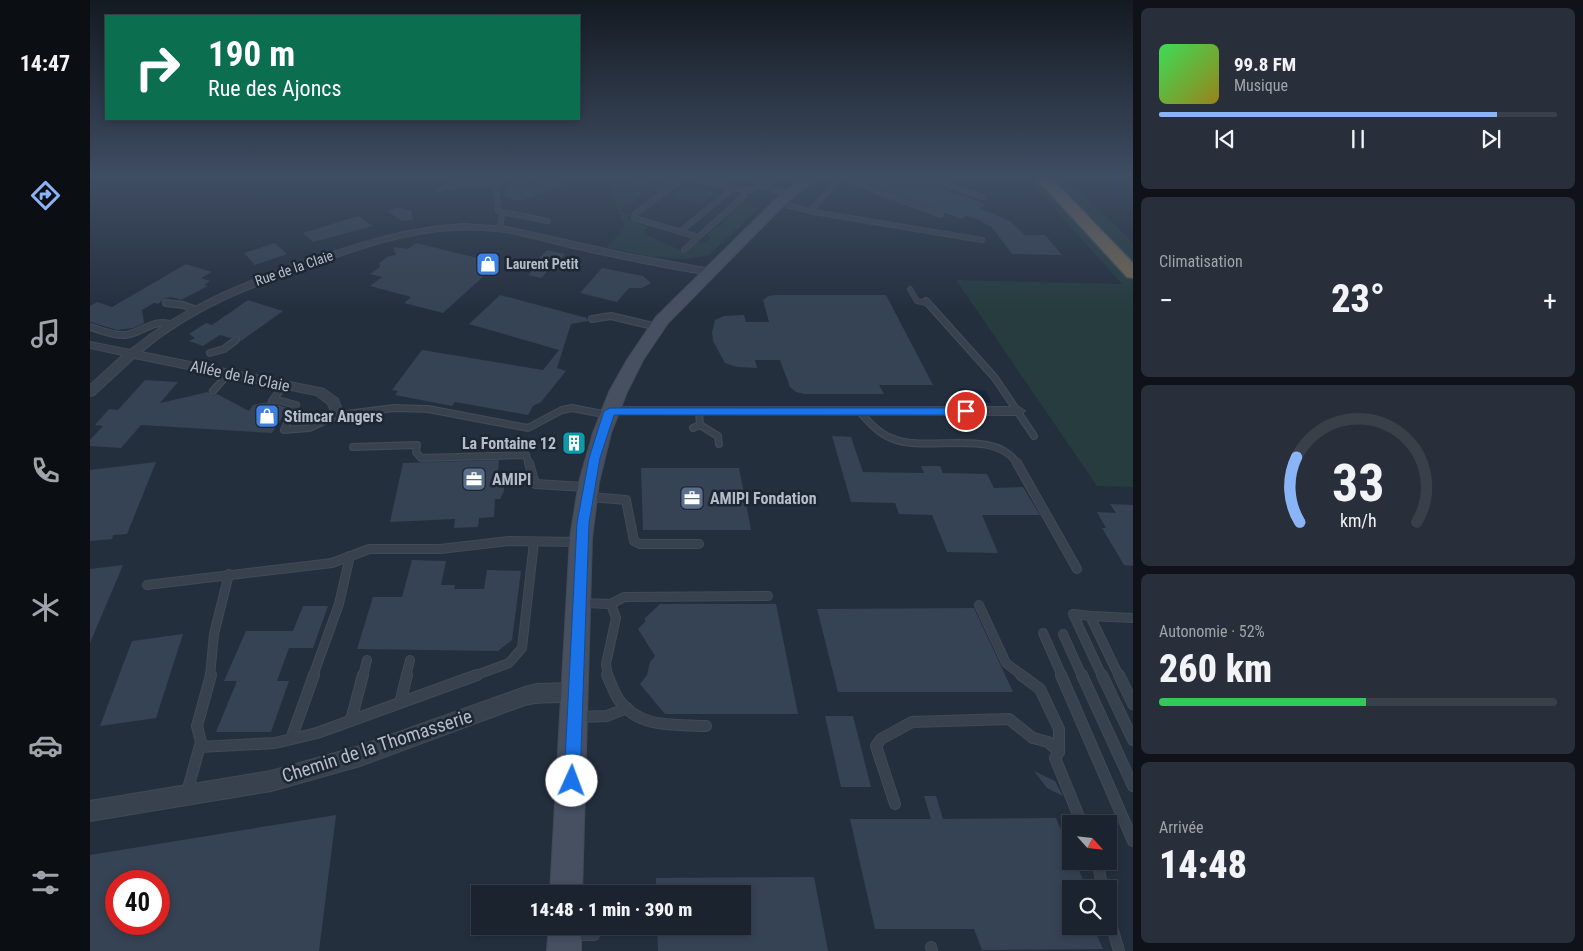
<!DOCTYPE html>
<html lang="fr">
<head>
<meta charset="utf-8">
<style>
	:root { --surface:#1b232e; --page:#282f3a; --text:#f1f3f6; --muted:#a0a4aa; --line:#39404a; --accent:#8ab4f8 }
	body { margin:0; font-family:"Roboto Condensed",sans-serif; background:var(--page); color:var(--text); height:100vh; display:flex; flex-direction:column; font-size:19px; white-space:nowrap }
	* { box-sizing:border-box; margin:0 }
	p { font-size:16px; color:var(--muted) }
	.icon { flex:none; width:28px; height:28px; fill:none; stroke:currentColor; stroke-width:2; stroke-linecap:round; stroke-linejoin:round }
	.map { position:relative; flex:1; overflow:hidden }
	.side { display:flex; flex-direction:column; gap:8px; padding:8px; background:#0f1319; width:450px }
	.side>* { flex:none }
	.banner { position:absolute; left:15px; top:15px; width:475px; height:105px; border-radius:0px; box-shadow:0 2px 8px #0003,0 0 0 1px var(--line); background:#0b6e4f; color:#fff; overflow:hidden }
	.needle { width:32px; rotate:117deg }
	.buttons { position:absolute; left:972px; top:815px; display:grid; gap:10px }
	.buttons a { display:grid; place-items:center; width:55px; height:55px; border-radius:0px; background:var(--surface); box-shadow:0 2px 8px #0003,0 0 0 1px var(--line); font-size:25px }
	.speed { position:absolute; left:15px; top:870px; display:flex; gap:10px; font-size:25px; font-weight:700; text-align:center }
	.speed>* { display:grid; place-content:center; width:65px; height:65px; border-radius:50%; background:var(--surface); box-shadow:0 2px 8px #0003,0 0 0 1px var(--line); line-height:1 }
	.speed .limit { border:8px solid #d22; background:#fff; color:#111 }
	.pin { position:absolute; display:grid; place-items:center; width:42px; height:42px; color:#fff; margin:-21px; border:2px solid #fff; border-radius:50%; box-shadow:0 1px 5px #0007 }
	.me { position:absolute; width:55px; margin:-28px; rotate:2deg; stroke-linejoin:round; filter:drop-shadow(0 0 4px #0008) }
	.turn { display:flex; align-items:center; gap:18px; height:105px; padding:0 20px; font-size:22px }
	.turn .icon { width:65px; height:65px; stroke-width:2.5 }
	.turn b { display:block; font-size:35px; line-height:42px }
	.big { font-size:38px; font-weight:800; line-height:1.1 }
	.side .tile { flex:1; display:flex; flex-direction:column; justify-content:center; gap:8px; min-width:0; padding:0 18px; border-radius:8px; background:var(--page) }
	.side .dial { align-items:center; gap:0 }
	.dial svg { height:130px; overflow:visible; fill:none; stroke:var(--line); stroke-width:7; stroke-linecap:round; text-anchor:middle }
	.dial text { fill:var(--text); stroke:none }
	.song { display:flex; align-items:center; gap:15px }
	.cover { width:60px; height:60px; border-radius:8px; background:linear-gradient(135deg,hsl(130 70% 55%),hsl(50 70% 35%)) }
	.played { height:5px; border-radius:2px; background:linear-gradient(90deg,var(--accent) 85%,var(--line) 85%) }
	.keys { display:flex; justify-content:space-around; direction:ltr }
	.heat { display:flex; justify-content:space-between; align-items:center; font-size:28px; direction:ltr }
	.charge { height:8px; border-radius:4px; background:linear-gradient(90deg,#34c759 52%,var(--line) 0) }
	.trip { position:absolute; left:381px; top:885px; width:280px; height:50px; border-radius:0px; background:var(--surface); box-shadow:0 2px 8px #0003,0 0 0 1px var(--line); font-weight:800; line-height:50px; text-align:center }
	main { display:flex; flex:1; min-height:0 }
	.tab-bar { display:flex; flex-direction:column; width:90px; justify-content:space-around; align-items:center; background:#0b0e12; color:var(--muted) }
	.tab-bar .icon { width:35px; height:35px }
	.tab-bar .active { color:var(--accent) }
	.tab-bar b { font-size:22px; color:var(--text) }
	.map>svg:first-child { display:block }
	.green { fill:#263c3f }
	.water { fill:#17263c }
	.building { fill:#364354; fill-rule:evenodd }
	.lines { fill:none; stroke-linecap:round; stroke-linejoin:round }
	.lane-far3-casing { stroke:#414a57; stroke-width:6 }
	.lane-far2-casing { stroke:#414a57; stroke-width:8 }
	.lane-far1-casing { stroke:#414a57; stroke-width:10 }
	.lane-casing { stroke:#414a57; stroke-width:12 }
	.street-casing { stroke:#414a57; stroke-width:2 }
	.secondary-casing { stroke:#414a57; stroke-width:2 }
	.highway-casing { stroke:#434c59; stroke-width:3 }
	.lane-far3 { stroke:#38414e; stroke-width:4.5 }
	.lane-far2 { stroke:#38414e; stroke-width:5.5 }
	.lane-far1 { stroke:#38414e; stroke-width:8 }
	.lane { stroke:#38414e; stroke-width:10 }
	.street { fill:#38414e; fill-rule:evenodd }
	.secondary { fill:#465061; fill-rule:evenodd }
	.highway { fill:#746855; fill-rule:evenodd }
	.route { fill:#1a73e8; stroke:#114b97 }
	.labels { text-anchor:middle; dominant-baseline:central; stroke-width:5; stroke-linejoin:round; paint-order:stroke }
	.far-poi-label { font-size:14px; font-weight:bold; fill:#b4bcc9; stroke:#1d2633; text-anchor:start }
	.far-street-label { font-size:14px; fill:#b4bcc9; stroke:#1d2633 }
	.street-label { font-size:16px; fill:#b4bcc9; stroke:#1d2633 }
	.poi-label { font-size:16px; font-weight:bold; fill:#b4bcc9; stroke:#1d2633; text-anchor:start }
	.near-street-label { font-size:19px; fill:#b4bcc9; stroke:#1d2633 }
</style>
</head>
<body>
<main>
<nav class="tab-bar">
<b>14:47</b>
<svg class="icon active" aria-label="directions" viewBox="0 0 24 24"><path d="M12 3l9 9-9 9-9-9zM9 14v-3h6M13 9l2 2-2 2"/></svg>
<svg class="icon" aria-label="music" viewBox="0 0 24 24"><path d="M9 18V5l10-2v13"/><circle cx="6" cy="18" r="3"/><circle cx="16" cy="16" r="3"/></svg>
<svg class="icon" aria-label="phone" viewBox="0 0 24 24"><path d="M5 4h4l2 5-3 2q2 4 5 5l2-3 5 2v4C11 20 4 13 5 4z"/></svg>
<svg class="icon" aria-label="climate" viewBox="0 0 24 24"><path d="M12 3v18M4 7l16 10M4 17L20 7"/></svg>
<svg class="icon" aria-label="car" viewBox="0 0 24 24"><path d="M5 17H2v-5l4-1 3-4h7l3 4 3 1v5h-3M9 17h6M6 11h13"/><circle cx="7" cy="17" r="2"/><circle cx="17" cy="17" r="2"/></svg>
<svg class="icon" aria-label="filters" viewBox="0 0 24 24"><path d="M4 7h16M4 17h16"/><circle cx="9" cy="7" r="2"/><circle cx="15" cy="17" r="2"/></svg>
</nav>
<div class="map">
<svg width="1043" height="951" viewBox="0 0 1043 951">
	<rect width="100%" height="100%" fill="#242f3e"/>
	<g class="green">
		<path d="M557,178h20l9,2 -17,13 -10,-3 -27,18 -2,3 10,4 -4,4 22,8 -4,5 2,3 39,17 12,-11 8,2 5,-5 -3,-3 8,-8h4l5,-5 -4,-1 20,-17 20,3 -51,48 -21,4 -35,-2 -46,-10 18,-19 -16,-44 32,-3z"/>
		<path d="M937,178h40l66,65v244l-36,-1 -141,-206 166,4z"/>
		<path d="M598,184l27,6 2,1 -16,13 -28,-8z"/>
	</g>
	<path class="water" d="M871,388l25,3 6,12h-33l-5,-10z"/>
	<g class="building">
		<path d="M763,178h58l75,26 -6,4 30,13 15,14h20l17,20 -50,-1 -21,-28h-3l-8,-6 -13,-4 -6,3z"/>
		<path d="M455,180l22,5 -44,15h-9l-10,-3 6,-15 9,5z"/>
		<path d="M310,207l6,3h5l2,10 -11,1 -15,-10z"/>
		<path d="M268,216l15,10 -60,16 -10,-9z"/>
		<path d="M185,243l12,11 -32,11 -11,-12z"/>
		<path d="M326,243l82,20 -55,50 -39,-10 7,-6 -41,-11 12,-9 -12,-3 10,-7 -1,-4 10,-7 7,-1 -3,-8 15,2z"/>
		<path d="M457,250l18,4 -24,24 -13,-3 9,-8 -5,-1z"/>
		<path d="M96,264l26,8 -11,6 9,3 -6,4 4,1 -27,14 -10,-3 -7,2 -6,5 -4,-1 -12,7 2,13 -10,5 -17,2 -27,-8v-16l7,-4 15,5z"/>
		<path d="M512,268l41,8 8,7 -9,5h-13l-12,14 -37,-9z"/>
		<path d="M410,295l87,23 1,3 -17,3 -14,44 9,3 -25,31 -8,4 -5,9 -73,-13 -3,4 -57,-11 3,-4 -6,-1 30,-40 121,20 16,-20 -90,-26z"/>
		<path d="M686,295h110l47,90h-54l5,9h-79l-9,-2 -6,-5 -10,-27h-25l2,8 -20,-1 -12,-4 -12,-22 -1,-9 3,-12 9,-4 20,-1 2,7h23l-6,-22 5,-4z"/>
		<path d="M158,300l35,11 -42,30 -4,-5 -7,2 -10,-3 -17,11 -14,-5 6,-3 -6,-4 17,-11 6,2z"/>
		<path d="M55,380l33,2 -18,21 48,-11 5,4 4,-2 32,17 4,-6 15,-3 3,4 4,-2 13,4 -16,25 -131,-8 -20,23 -31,-2v-6l13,-14 -8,-1 14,-16 9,1z"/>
		<path d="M742,436l19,1 12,35 61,1 -3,-7h19l3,7 44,1 7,14 29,-1 17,28h-58l16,38 -51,-1 -15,-37 -33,-1 -4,-11 -44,-1z"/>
		<path d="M409,460l-1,10 6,12v9l-4,8h-5l-1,18 -15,1 -1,9 -24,1 1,-9 -65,3 13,-59z"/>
		<path d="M66,462l-29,72 -14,1 -1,4 -22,2v-71z"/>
		<path d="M551,468h98l12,62h-108z"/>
		<path d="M1020,504l23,1v61l-9,-1 -22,-37h4l-9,-16 19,1z"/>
		<path d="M322,560l34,1 -5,24h14l-1,4h30l3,-19 34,1 -9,69 -14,11 -141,-2 16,-52h29z"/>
		<path d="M33,565l-33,78v-74z"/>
		<path d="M570,604h116l22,110h-133l-25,-30 7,-9 3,-13 5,-6 -17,-27 8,-8 -2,-2z"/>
		<path d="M213,606h25l-15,42h-24l-12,33h12l-18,51h-55l21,-51h-13l22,-50h47z"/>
		<path d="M884,608l39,84h-175l-21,-83z"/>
		<path d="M93,634l-27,84 -56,8 32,-85z"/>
		<path d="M735,716h28l18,71h-30z"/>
		<path d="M944,771l21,10 8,15 -16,-8z"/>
		<path d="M834,796h12l7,23 113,-1 15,35v8h4l12,28h-16v37h22l10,23 -121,1 -8,-21h-99l-25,-110h81z"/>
		<path d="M246,815l-17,136h-229v-96zM26,881h43v43h-43z"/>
		<path d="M724,877l14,74h-170l-1,-25h85v-32h-86v-16z"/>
	</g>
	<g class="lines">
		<g class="lane-far3-casing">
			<g id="lane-far3">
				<path d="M420,178l13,5"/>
				<path d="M593,178l-48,36 -1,4 64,19"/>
				<path d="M597,178l56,12h7l29,-12"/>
				<path d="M661,178l24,12"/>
				<path d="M751,178l100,37"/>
				<path d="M835,178l58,19"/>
				<path d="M406,183l6,-5"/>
				<path d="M349,189l15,-4 42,-2 2,28 4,1"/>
				<path d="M689,203l35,9 168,28"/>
				<path d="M720,211l30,-33"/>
				<path d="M407,229l4,-6 1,-11 46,9"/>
				<path d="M590,232l48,-40 1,-3"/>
				<path d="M594,250l60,-54 -1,-6"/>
				<path d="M820,289l7,12 10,2"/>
			</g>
		</g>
		<g class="lane-far2-casing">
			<g id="lane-far2">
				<path d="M836,301l69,77 39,58"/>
				<path d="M76,303l17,2 11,4"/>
				<path d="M502,319l19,-3 46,11"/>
				<path d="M0,327c11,3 23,9 35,8 17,-2 27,-16 45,-11"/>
				<path d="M120,353l14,-4 12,-9"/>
				<path d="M123,391l15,-17"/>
				<path d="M184,399l22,6 -12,25 25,-2 29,-13 56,-7 34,1 100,19 34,-18 10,-2 36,7"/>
				<path d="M182,401l12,-16"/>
				<path d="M769,411c9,10 19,22 32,27 35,16 105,-12 127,27"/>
				<path d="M610,425l18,11 1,8"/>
				<path d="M603,428l7,-3 -1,-14"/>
				<path d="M263,447l64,-2 -1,7 5,6 105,-3 3,10"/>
			</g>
		</g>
		<g class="lane-far1-casing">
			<g id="lane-far1">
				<path d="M439,463l6,21 50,3"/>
				<path d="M927,463l60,106"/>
				<path d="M500,497l36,3 8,41 6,3h59"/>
				<path d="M57,585l185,-22 37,-14h71l69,-8 69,1"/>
				<path d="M492,603l29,1 13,-7 144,-1"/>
				<path d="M889,605l27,58 17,13"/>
				<path d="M1000,616l-17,-2 29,62"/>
				<path d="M953,633l19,43"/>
				<path d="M973,634l19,42"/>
				<path d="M120,676l4,-42 15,-60"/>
				<path d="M223,676l26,-72 11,-48"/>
				<path d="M273,676l4,-16"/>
				<path d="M316,676l4,-16"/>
				<path d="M384,676l35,-13 13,-15 12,-106"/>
				<path d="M518,676l-2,-12 10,-46 -5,-14"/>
				<path d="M1029,676l-29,-60 43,2"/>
			</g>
		</g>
		<g class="lane-casing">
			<g id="lane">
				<path d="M517,675c4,8 7,18 12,25 20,29 56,24 87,26"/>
				<path d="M931,675l19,14 19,40v23"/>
				<path d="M971,675l72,166"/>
				<path d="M992,675l51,111"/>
				<path d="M1012,675l31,65"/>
				<path d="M1029,675l14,29"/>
				<path d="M310,703l7,-28"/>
				<path d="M489,717l28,-1 20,-8"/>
				<path d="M261,720l12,-45"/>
				<path d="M201,739l23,-64"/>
				<path d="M110,747l75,-4 42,-10 160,-58"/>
				<path d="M97,792l14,-50 -4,-16 14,-51"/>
				<path d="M805,804l-19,-58 5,-7 31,-17 97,-3 24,19 15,4 11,10 -4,6 27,66"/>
				<path d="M1007,861l6,28"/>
				<path d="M1019,917l10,34"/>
				<path d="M482,935h22"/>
				<path d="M841,947l1,4"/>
			</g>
		</g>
		<g class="street-casing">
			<g id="street">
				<path d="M682,188h6l15,6 -4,2 -17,-4z"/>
				<path d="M374,224l43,3 117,26 86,16 5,3 -5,3c-46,-7 -92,-17 -137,-27 -29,-7 -59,-17 -89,-18 -58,-4 -111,14 -165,33 -66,23 -123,43 -178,89l183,37 14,10 6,16 -2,3h-8l-6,-14 -12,-9 -182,-37 -40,37 -4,1v-11l33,-30 -33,-7v-6l40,8c55,-45 113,-68 179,-90 51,-18 101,-33 155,-36z"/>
				<path d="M520,407h409l6,4 -6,4 -413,-1 -2,-3 2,-3z"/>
				<path d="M484,683l6,3 3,6 -3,6c-17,7 -37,2 -55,7l-165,61 -89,25 -181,30v-20l181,-30 89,-25 165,-59 12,-3z"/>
			</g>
		</g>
		<g class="secondary-casing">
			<g id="secondary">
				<path d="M712,178h14l-33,28 -115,117 -25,37 -16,32 -16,41 -12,49 -7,56 -10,356h-32l20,-356 9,-56 14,-49 16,-41 18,-32 29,-43 119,-117z"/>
				<path d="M459,926h32v25h-34z"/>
			</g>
		</g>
		<g class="highway-casing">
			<path id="highway" d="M946,178h15l82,85v15l-6,-1z"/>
		</g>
		<use href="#lane-far3" class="lane-far3"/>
		<use href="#lane-far2" class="lane-far2"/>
		<use href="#lane-far1" class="lane-far1"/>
		<use href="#lane" class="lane"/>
		<use href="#street" class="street"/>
		<use href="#secondary" class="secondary"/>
		<use href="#highway" class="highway"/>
	</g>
	<linearGradient id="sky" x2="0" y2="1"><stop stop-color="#141a22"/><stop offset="0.57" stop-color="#3f4d63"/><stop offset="1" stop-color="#3f4d63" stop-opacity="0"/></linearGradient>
	<rect width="1043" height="311" fill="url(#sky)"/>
	<path class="route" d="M520,408h356l5,3 -5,4h-352l-14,43 -11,65 -9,258 -2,5 -6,3 -6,-3 -2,-5 13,-258 12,-65 15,-47z"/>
	<defs>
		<g id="shop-square" transform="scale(1.25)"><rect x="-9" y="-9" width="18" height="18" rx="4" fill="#3f7fe0" stroke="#1d2633"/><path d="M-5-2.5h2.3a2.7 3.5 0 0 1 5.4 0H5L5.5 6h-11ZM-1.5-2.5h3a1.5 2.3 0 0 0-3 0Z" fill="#fff"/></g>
		<g id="building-square" transform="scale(1.25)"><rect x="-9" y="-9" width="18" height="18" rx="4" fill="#0f9aa8" stroke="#1d2633"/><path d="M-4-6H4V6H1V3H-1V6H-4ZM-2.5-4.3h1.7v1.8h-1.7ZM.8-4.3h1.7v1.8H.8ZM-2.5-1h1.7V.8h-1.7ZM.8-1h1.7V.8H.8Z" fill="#fff"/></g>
		<g id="office-square" transform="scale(1.25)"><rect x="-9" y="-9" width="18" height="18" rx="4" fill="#5c6f8a" stroke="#1d2633"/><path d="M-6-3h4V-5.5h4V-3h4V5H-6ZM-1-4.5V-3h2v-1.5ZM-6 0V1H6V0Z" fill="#fff"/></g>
	</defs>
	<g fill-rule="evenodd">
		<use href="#shop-square" x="398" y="264"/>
		<use href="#shop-square" x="177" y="416"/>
		<use href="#building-square" x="484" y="443"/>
		<use href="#office-square" x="384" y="479"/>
		<use href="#office-square" x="602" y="498"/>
	</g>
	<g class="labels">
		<g class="far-poi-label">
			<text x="416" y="264">Laurent Petit</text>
		</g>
		<g class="far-street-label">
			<text transform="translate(204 268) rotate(-19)">Rue de la Claie</text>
		</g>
		<g class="street-label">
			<text transform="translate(150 376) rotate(12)">Allée de la Claie</text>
		</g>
		<g class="poi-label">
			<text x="194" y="416">Stimcar Angers</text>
			<text x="466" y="443" text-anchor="end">La Fontaine 12</text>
			<text x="402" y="479">AMIPI</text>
			<text x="620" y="498">AMIPI Fondation</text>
		</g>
		<g class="near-street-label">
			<text transform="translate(287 746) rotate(-18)">Chemin de la Thomasserie</text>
		</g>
	</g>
</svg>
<div class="buttons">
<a><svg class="needle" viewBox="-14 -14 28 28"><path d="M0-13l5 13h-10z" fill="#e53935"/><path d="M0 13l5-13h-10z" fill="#a0a4aa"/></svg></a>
<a><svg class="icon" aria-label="search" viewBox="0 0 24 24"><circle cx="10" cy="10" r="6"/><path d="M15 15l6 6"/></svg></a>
</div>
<div class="speed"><div class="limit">40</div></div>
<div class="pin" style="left:876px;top:411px;background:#d93025"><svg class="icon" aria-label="arrive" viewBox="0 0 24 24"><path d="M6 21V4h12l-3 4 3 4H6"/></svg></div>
<svg class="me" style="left:482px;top:781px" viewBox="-20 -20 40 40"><circle r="19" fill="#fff"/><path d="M0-13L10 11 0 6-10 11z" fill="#1a73e8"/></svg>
<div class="trip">14:48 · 1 min · 390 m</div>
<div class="banner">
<div class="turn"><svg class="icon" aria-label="right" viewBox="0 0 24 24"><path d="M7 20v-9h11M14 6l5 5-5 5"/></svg><div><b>190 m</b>Rue des Ajoncs</div></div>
</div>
</div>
<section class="side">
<div class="tile">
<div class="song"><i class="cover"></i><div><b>99.8 FM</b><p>Musique</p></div></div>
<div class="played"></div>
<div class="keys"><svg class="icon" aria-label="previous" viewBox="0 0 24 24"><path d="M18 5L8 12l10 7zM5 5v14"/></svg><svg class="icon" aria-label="pause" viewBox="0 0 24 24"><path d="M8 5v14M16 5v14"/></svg><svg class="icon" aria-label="next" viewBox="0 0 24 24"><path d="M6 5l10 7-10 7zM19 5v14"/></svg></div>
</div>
<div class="tile"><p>Climatisation</p>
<div class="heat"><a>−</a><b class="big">23°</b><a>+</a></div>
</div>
<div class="tile dial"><svg viewBox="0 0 100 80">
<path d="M14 69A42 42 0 1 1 86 69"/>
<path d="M14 69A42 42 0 0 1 12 29" stroke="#8ab4f8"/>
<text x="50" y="56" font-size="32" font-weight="700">33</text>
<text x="50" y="72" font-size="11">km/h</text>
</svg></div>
<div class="tile"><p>Autonomie · 52%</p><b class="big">260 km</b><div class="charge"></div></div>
<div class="tile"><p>Arrivée</p><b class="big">14:48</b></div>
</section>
</main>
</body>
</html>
